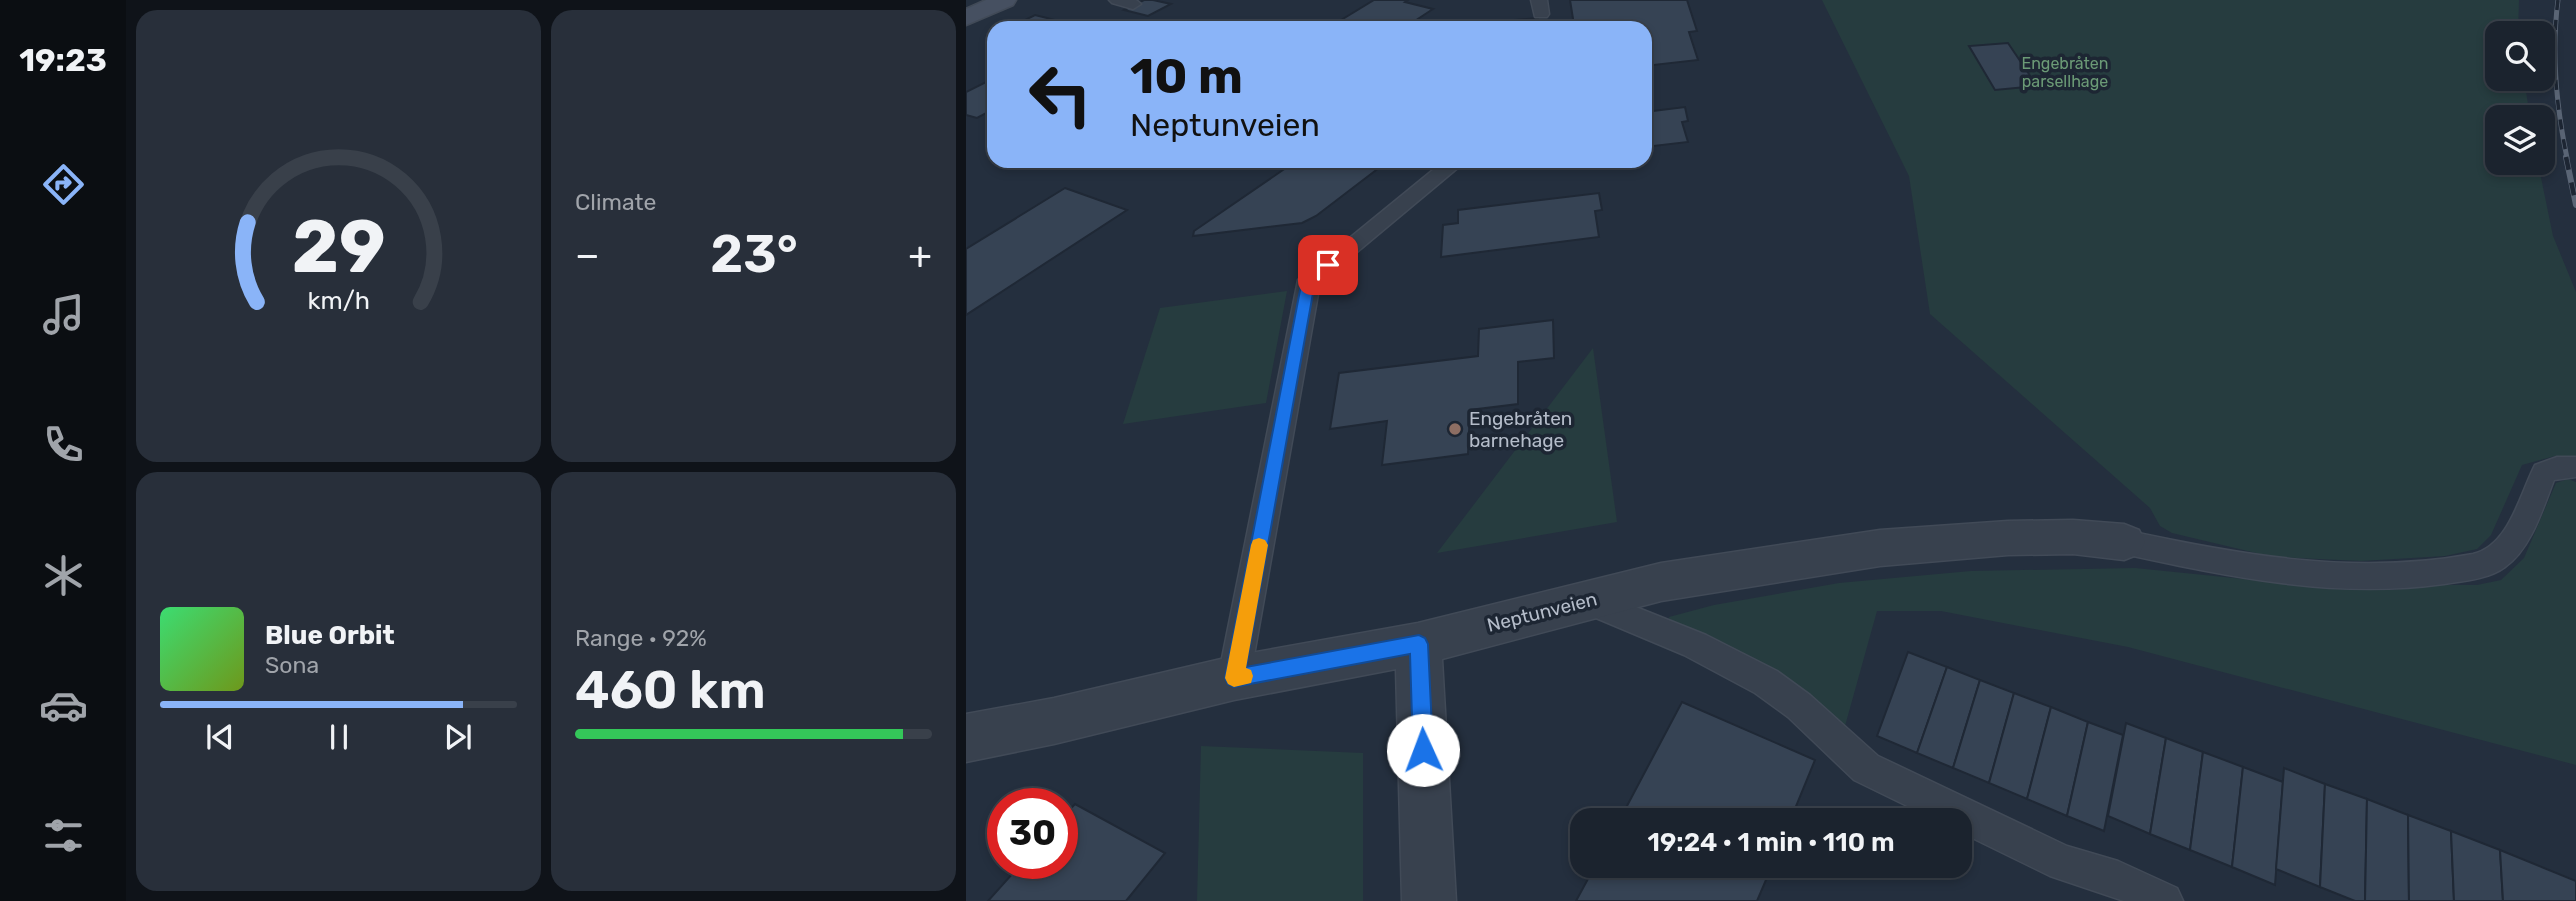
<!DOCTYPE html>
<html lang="en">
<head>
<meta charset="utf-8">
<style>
	:root { --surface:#1b232e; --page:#282f3a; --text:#f1f3f6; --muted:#a0a4aa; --line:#39404a; --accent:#8ab4f8 }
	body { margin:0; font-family:Rubik,sans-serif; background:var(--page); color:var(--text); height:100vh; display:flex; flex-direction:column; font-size:26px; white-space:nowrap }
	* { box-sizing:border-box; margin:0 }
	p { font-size:23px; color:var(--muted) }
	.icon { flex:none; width:38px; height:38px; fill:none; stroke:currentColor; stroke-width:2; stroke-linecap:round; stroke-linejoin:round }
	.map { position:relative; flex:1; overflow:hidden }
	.side { display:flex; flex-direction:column; gap:10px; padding:10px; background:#0f1319; width:840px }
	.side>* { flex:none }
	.guide { position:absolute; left:21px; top:21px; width:665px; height:147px; border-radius:21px; box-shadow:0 4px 10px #0003,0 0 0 2px var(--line); background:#8ab4f8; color:#111; overflow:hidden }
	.controls { position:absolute; left:1519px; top:21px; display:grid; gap:14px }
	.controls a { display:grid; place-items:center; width:70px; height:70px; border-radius:14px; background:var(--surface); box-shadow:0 4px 10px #0003,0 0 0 2px var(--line); font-size:35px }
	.speed { position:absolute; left:21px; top:788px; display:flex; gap:14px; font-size:35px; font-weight:700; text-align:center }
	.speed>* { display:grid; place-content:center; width:91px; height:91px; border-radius:50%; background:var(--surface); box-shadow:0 4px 10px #0003,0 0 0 2px var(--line); line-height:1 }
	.speed .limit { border:10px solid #d22; background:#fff; color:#111 }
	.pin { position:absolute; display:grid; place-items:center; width:60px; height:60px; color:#fff; margin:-30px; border-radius:14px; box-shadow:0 4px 10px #0006 }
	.me { position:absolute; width:77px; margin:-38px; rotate:358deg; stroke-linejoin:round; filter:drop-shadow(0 0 5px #0008) }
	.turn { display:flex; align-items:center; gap:24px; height:147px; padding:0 28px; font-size:32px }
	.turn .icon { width:91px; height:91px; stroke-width:2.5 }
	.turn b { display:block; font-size:49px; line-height:60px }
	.big { font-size:52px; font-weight:600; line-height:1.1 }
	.side .widget { flex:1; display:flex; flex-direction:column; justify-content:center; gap:10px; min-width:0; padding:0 24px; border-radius:21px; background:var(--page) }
	.side .dial { align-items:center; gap:0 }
	.dial svg { height:182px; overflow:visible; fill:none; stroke:var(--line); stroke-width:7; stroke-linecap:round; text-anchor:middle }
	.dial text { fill:var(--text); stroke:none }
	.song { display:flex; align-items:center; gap:21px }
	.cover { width:84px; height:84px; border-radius:10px; background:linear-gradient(135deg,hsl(140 70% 55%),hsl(80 70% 35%)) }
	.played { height:7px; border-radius:4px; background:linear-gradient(90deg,var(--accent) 85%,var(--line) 85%) }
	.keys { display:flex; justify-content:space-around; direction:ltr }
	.heat { display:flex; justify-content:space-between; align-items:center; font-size:38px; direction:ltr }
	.charge { height:10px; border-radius:5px; background:linear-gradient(90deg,#34c759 92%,var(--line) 0) }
	.side .tiles { flex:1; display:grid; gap:10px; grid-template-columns:repeat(2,1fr) }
	.trip { position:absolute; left:604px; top:808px; width:402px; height:70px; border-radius:21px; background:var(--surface); box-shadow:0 4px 10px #0003,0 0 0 2px var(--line); font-weight:600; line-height:70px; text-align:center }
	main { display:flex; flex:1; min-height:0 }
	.dock { display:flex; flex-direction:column; width:126px; justify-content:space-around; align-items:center; background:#0b0e12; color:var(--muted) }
	.dock .icon { width:49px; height:49px }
	.dock .selected { color:var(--accent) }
	.dock b { font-size:32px; color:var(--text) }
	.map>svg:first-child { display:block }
	.green { fill:#263c3f }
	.building { fill:#364354; stroke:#1f2835; stroke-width:2 }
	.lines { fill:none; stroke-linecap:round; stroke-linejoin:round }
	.lane-casing { stroke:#414a57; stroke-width:3 }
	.street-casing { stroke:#414a57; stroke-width:3 }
	.secondary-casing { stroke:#414a57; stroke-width:3 }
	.lane { fill:#38414e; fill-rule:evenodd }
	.street { fill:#38414e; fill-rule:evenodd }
	.secondary { fill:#465061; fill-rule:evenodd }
	.rail-far1-casing { stroke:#5a6575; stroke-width:5 }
	.rail-casing { stroke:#5a6575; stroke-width:6 }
	.rail-far1 { stroke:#1d2633; stroke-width:3.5; stroke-dasharray:10; stroke-linecap:butt }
	.rail { stroke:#1d2633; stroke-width:4.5; stroke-dasharray:13; stroke-linecap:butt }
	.route { fill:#1a73e8; stroke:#114b97; stroke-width:2 }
	.slow { fill:#f59e0b }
	.education-dot { fill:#8d6e63; stroke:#1d2633; stroke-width:2.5 }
	.labels { text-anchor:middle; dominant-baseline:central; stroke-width:7; stroke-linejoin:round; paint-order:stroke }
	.far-park-label { font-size:16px; fill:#6b9a76; stroke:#1d2633 }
	.poi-label { font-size:19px; fill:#b4bcc9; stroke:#1d2633; text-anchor:start }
	.street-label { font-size:19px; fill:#b4bcc9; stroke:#1d2633 }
</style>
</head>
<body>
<main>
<nav class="dock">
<b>19:23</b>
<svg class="icon selected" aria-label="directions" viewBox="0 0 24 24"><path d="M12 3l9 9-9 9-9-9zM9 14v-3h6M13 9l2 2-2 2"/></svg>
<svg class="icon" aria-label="music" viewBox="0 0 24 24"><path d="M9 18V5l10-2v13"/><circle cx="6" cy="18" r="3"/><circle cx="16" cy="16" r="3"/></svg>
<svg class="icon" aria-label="phone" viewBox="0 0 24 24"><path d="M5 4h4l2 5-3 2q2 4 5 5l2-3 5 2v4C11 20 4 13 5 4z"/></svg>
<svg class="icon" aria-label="climate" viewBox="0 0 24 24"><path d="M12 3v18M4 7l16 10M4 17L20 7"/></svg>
<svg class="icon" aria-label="car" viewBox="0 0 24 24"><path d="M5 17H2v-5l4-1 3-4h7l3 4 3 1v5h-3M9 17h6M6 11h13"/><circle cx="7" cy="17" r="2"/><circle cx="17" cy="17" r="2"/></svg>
<svg class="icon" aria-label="filters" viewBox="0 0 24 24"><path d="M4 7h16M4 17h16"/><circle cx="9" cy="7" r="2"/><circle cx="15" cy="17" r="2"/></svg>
</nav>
<section class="side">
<div class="tiles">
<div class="widget dial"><svg viewBox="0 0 100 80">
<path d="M14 69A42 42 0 1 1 86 69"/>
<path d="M14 69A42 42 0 0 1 10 34" stroke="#8ab4f8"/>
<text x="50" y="56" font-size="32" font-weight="700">29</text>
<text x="50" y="72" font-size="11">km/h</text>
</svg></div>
<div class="widget"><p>Climate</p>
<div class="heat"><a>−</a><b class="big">23°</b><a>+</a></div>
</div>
<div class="widget">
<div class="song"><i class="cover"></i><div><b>Blue Orbit</b><p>Sona</p></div></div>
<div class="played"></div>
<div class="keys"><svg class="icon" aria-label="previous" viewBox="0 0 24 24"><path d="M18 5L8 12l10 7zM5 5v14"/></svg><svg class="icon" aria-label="pause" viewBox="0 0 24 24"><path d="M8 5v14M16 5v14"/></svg><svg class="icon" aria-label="next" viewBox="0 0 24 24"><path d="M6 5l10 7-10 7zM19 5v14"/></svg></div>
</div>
<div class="widget"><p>Range · 92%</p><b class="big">460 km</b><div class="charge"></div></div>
</div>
</section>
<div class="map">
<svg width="1610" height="901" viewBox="0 0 1610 901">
	<rect width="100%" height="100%" fill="#242f3e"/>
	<g class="green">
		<path d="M856,0h697l-1,33h-21v46h27l6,38h-33v46h41l15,73 23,56v166l-21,-2 -33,9 -31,70 -14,14 -32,7 -84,5 -88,-4 -101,-24 -12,-7 -10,-18 -220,-194 -21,-138z"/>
		<path d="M321,291l-21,112 -143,21 37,-116z"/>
		<path d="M627,348l24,174 -180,31z"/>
		<path d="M1602,479l8,3v283l-448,-118 -187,-36h-64l-32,115 -175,-104 -1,-5 45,-12 125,-22 132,-12 164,-3 199,20 56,2 52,-5h35l24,-5 23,-22 32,-75z"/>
		<path d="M235,746l162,7v148h-166z"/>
	</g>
	<g class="building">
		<path d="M178,0h9l18,4 -23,12 -24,-6z"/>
		<path d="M408,0h34l-3,2 28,7 -29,19h-76z"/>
		<path d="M604,0h117l10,31 -8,1 9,28 -53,6v-38h-162l9,-6 46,-4v2l16,1 3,6 17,-2z"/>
		<path d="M69,15l20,5 -15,8h-31z"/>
		<path d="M1042,43l29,43 -42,4 -26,-44z"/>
		<path d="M28,78v31l-17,9 -11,-3v-23z"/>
		<path d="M719,107l3,14 -6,1 6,20 -43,5v-35z"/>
		<path d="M330,161h92l-72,55 -14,7 -109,13 1,-5z"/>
		<path d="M99,188l62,22 -161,105v-66z"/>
		<path d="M633,193l3,17 -7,1 4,26 -158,20 2,-32 15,-2v-13z"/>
		<path d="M587,320l1,38 -36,4v42l-48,6 -2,44 -86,11 5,-44 -57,8 9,-56 139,-17 1,-27z"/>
		<path d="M942,652l39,15 -30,86 -40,-17z"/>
		<path d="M981,667l33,13 -27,88 -36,-15z"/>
		<path d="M1014,680l34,13 -25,90 -36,-15z"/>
		<path d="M1048,693l37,14 -24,92 -38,-16z"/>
		<path d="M716,702l133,58 -25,61h-171z"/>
		<path d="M1085,707l37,15 -21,94 -40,-17z"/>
		<path d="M1122,722l35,13 -19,96 -37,-15z"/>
		<path d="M1160,723l40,15 -16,96 -42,-18z"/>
		<path d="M1200,738l37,14 -13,98 -40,-16z"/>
		<path d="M1237,752l40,15 -11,100 -42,-17z"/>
		<path d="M1277,767l40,15 -8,103 -43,-18z"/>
		<path d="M1318,768l41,16 -5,103 -44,-18z"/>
		<path d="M1359,784l42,15 -2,102h-10l-35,-14z"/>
		<path d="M1401,799l41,16 1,86h-44z"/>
		<path d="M109,804l90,49 -39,48h-138l34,-38h40v-45z"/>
		<path d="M1442,815l43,16 3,70h-45z"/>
		<path d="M1485,831l49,19 3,51h-49z"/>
		<path d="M1534,850l76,31v20h-73z"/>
		<path d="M629,866h177l-15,35h-181z"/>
	</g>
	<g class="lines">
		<g class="lane-casing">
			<g id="lane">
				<path d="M143,0h27l5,4 -8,5 -21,-6z"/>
				<path d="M565,0h16l2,14 -2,3h-12z"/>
				<path d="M478,161h22l-146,122 -70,395 -5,11 -11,4 -11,-4 -5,-11 80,-398z"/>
				<path d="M1591,457h19v20l-22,3c-11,28 -23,69 -49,87 -16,12 -41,14 -61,17 -109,15 -214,-7 -320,-30l-10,-4 -4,-8 4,-8 10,-4c116,25 231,46 349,24 36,-8 47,-60 62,-89z"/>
				<path d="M622,588l118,47 71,36 33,24 68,61 189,90 51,15 59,27 6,13h-59l-74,-25 -90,-44v-11h-22l-84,-41 -66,-63 -33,-24 -71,-38 -107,-45 -4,-9 4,-9z"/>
			</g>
		</g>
		<g class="street-casing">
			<path id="street" d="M1107,520l51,4 15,6 6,12 -6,12 -15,6 -51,-6 -65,1 -128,11 -219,35 -219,58 14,242h-54l-6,-232 -162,31 -180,44 -88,18v-48l88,-16 180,-42 184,-33 243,-60 219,-33 128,-9z"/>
		</g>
		<g class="secondary-casing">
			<path id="secondary" d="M20,0h30l-3,5 -47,20v-16z"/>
		</g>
		<use href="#lane" class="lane"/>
		<use href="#street" class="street"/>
		<use href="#secondary" class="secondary"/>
		<g class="rail-far1-casing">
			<path id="rail-far1" d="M1592,0c-7,54 -2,105 9,158"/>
		</g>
		<g class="rail-casing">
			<path id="rail" d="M1600,157l10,48"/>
		</g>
		<use href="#rail-far1" class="rail-far1"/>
		<use href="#rail" class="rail"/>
	</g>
	<path class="route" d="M362,261l7,4 -20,17 -69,385 173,-32 6,3 3,6 5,106 -3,8 -7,2 -7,-2 -3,-8 -3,-96 -176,33 -6,-3 -3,-6 77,-398z"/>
	<path class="slow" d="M293,538l6,2 3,5 -22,123 5,2 2,6 -2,7 -17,4 -6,-3 -3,-6 26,-133 2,-5z"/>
	<circle class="education-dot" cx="489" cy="429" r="7"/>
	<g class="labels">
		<g class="far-park-label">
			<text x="1099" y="63">Engebråten<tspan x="1099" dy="18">parsellhage</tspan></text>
		</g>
		<g class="poi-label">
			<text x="503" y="418">Engebråten<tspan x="503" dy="22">barnehage</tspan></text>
		</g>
		<g class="street-label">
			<text transform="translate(576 612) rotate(-14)">Neptunveien</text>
		</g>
	</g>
</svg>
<div class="controls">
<a><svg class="icon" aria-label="search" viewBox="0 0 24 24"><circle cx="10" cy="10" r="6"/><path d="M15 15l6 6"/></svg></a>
<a><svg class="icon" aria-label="layers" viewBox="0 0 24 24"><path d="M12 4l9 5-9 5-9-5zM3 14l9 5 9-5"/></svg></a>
</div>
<div class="speed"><div class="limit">30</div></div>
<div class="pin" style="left:362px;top:265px;background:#d93025"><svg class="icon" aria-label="arrive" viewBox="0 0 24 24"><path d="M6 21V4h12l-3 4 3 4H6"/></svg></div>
<svg class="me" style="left:457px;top:750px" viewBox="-20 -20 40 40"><circle r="19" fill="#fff"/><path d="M0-13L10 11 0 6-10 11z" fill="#1a73e8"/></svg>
<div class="trip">19:24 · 1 min · 110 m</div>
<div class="guide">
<div class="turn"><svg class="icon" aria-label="left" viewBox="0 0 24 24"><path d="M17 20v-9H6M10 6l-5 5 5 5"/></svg><div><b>10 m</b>Neptunveien</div></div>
</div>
</div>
</main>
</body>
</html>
